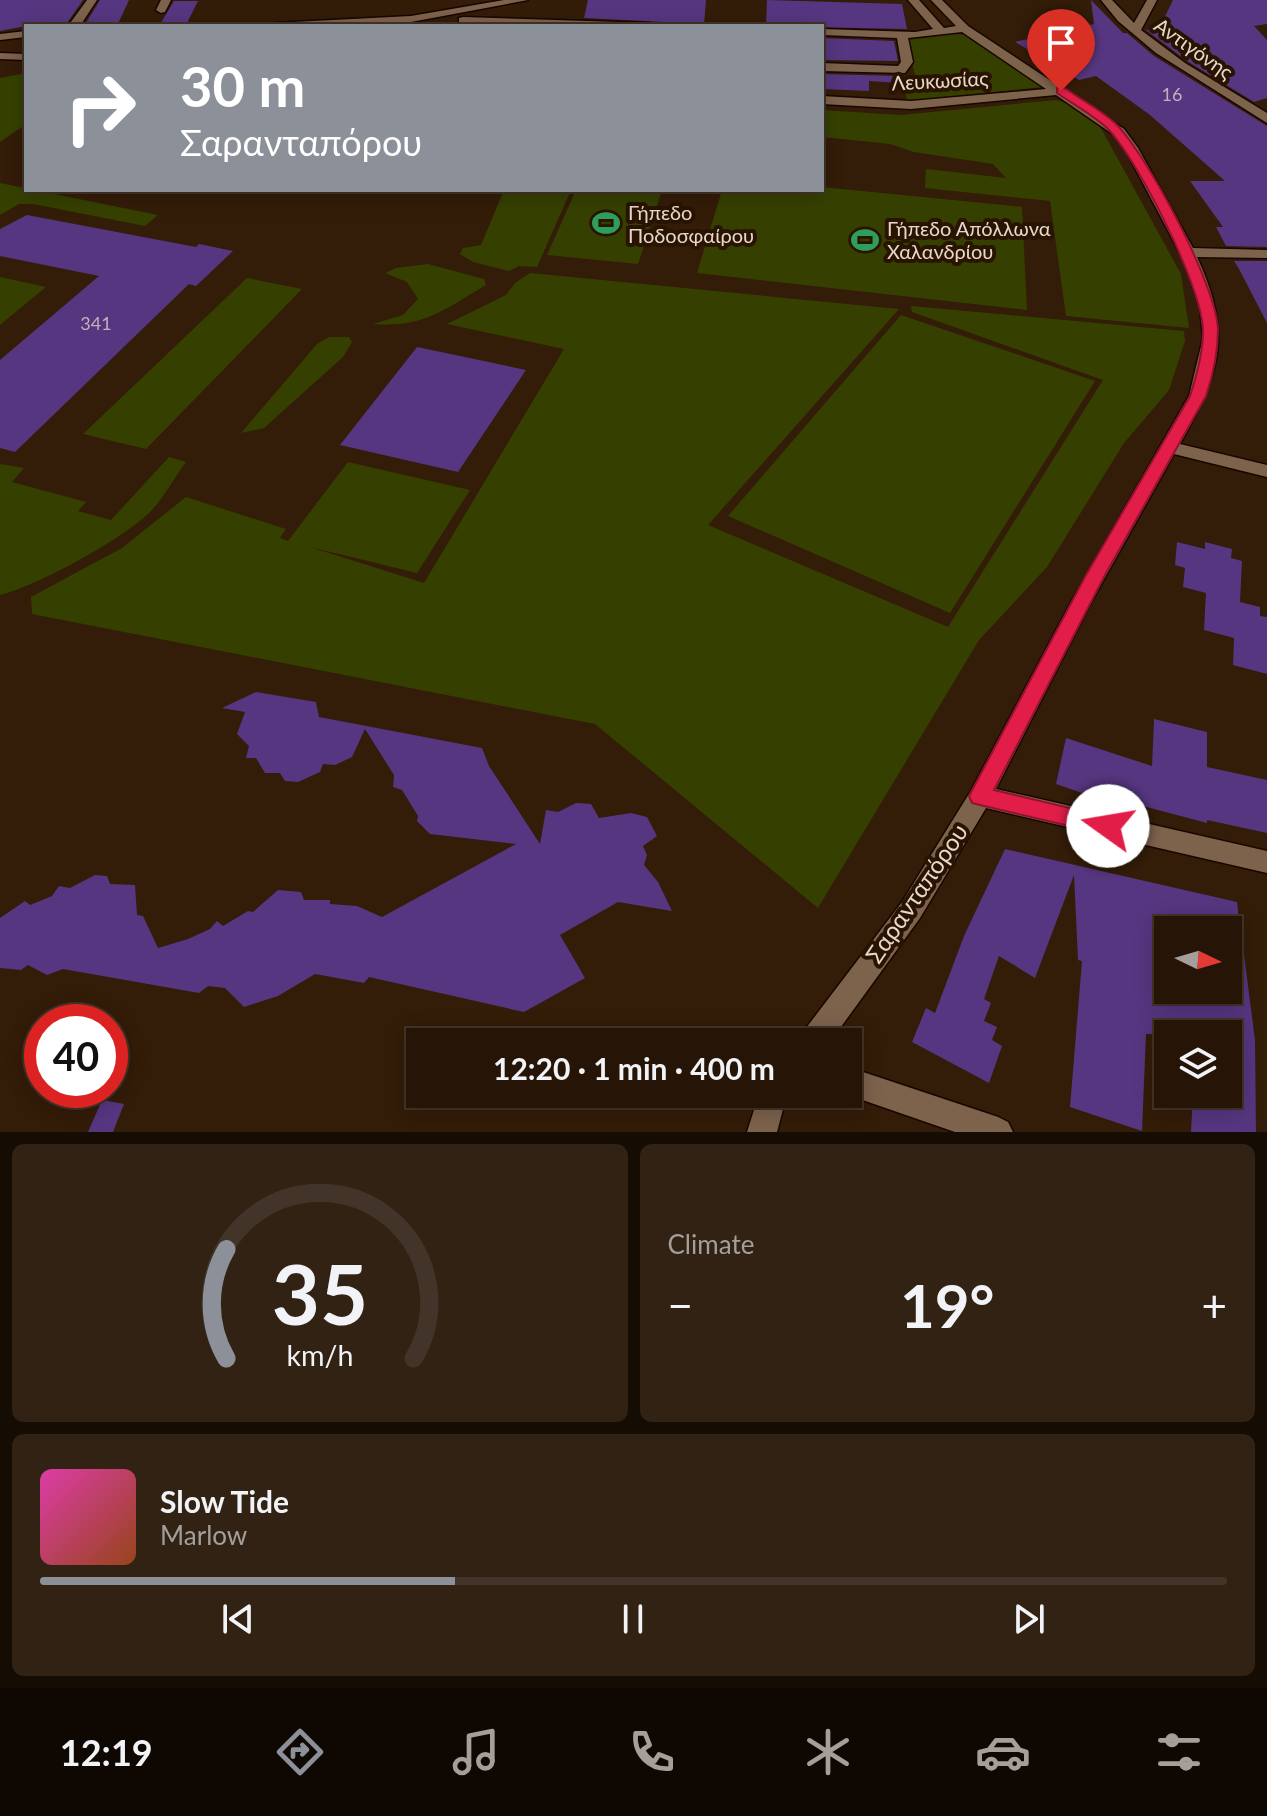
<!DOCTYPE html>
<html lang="en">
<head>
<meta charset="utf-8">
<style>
	:root { --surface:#261506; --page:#322214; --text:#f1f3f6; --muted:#a49f9b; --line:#423428; --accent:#8c9099 }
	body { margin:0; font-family:Lato,sans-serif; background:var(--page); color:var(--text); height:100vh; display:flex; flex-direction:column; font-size:30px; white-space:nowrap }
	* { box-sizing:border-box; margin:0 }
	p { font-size:26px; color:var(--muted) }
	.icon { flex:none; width:44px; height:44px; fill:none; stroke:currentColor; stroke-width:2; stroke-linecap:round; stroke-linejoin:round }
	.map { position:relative; height:1132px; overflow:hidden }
	.sheet { display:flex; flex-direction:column; gap:12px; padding:12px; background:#150c03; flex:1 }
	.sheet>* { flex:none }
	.hud { position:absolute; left:24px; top:24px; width:800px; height:168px; border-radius:0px; box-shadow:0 4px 20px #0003,0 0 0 2px var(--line); background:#8c9099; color:#fff; overflow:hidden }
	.needle { width:52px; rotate:95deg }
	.controls { position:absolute; left:1154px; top:916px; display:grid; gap:16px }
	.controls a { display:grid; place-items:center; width:88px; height:88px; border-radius:0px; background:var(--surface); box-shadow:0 4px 20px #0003,0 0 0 2px var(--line); font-size:40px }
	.speed { position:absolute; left:24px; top:1004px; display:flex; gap:16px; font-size:40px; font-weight:700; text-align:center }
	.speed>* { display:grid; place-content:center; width:104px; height:104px; border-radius:50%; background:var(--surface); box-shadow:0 4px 20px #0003,0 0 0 2px var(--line); line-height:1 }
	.speed .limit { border:12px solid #d22; background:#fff; color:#111 }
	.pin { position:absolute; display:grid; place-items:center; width:68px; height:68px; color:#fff; margin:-82px -34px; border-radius:50% 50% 50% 0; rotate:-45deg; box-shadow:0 0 8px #0007 }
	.pin .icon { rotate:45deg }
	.me { position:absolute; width:88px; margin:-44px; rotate:283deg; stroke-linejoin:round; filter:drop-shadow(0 0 6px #0008) }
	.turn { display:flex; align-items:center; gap:28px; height:168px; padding:0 24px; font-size:36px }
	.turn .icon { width:104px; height:104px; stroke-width:2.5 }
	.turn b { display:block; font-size:56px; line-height:68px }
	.big { font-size:60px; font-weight:700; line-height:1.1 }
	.sheet .widget { flex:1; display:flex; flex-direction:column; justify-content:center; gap:12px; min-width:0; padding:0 28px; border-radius:12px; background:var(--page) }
	.sheet .dial { align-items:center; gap:0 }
	.dial svg { height:208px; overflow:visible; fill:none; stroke:var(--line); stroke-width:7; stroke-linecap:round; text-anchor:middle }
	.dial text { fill:var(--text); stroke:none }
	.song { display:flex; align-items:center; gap:24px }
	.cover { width:96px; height:96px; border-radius:12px; background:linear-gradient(135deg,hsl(320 70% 55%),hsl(20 70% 35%)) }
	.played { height:8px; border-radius:4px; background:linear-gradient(90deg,var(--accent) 35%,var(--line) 35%) }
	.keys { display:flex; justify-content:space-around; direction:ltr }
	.heat { display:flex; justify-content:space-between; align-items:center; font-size:44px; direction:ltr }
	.sheet .tiles { flex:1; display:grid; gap:12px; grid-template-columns:1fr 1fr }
	.widget:last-child { grid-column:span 2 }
	.trip { position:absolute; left:406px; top:1028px; width:456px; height:80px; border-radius:0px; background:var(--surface); box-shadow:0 4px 20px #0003,0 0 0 2px var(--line); font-weight:700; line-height:80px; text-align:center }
	.menu { display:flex; height:128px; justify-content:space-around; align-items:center; background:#0f0802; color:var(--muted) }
	.menu .icon { width:56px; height:56px }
	.menu .selected { color:var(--accent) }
	.menu b { font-size:36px; color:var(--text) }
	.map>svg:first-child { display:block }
	.green { fill:#354000 }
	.building { fill:#563680 }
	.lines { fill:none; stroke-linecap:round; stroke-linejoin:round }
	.minor-casing { stroke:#1a0600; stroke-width:3 }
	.minor { fill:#7d624c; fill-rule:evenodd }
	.route { fill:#e11d48; stroke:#92132f; stroke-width:2 }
	.labels { text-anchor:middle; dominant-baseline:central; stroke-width:8; stroke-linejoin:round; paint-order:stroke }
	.far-number-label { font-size:18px; fill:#c4b0b9 }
	.far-street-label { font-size:20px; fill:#e8d8cc; stroke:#291301 }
	.far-poi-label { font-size:20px; fill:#e8d8cc; stroke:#291301; text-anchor:start }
	.street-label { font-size:24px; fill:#e8d8cc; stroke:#291301 }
</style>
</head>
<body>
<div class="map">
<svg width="1267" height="1132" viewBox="0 0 1267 1132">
	<rect width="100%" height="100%" fill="#331c08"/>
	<g class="green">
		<path d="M956,34l10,1 75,47 1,5 -135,14 -2,-14 12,-2 -10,-45z"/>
		<path d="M26,73v51l-26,18v-64z"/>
		<path d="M1056,100c18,4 34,15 46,30l79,144 8,54 -123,-12 -16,-115 -125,-13 1,-19 80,9 -13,-14 -79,-12 -24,-8 -68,-7v-27l79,5z"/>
		<path d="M0,183l158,32 -13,11 -112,-22h-14l-19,11z"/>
		<path d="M822,187l200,20 5,103 -330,-37 25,-83h100z"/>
		<path d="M504,190h67l-34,77 -18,-1 -10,5 -36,-9 -13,-8 3,-6 18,-3z"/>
		<path d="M576,190h86l-24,74 -91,-9z"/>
		<path d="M428,264l56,15 2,6c-42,25 -63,43 -113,39l30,-9 15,-16 -11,-17 -22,-9 11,-5z"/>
		<path d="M530,273l369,36 -191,216 240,102 155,-247 -191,-68 -1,-6 273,25 1,10 -16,49 -45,53 -77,124 -68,73 -161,268 -223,-184 -563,-110 -1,-17 91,-49 64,-51 100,32 -6,9 8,3 60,-79 122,28 -53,83 -107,-26 114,36 140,-234 -117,-25 59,-29 9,-12z"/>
		<path d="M0,277l46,10 -46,38z"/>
		<path d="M247,278l55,11 -156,160 -63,-15z"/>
		<path d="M901,315l194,66 -145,232 -222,-97z"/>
		<path d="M329,337h20l3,5 -9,15 -79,71 -23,5 76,-89z"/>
		<path d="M169,457l17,5c-12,16 -22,36 -36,50 -29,28 -111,73 -150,83v-131l24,4 -12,14 74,20 -8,9 33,9z"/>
	</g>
	<g class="building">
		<path d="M0,0h83l-18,26h-39l-26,5z"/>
		<path d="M100,0h29l-12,26h-33z"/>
		<path d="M588,0h118l-2,24 -120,-6z"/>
		<path d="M767,0l135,4 5,25 -141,-3z"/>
		<path d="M1091,0l32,33h4l27,23 113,70v121l-41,-1 -10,-19h7l-33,-46h35l-75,-66 -54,-39 -17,4 -64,-38 79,-18z"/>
		<path d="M1173,0h94v24l-13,2 13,14v58l-13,4 -67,-41 -41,-31 14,-3z"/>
		<path d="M174,1h24l-12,24 -27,1z"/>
		<path d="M822,38l72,3 4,20 -76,-1z"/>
		<path d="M822,74l77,2 1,7 -31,-2v10l-47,-2z"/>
		<path d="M27,215l169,32 3,-3 34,7 -37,35 -7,-2 -174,168 -15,-4v-88l99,-84 -99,-20v-27z"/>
		<path d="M1234,261h33v62l-28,-54z"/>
		<path d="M417,347l109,23 -68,102 -118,-27z"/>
		<path d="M1177,542l28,7v-7l27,7 -1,9 11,3 -2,41 20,5v9l7,1v57l-34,-9 1,-27 -30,-8 2,-37 -23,-6 2,-19 -10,-3z"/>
		<path d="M256,692l60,10 3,15 163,31 7,18 51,78 6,-34 12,2 18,-9 15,1 8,14 32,-5 16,4 10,19 -14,10 4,9 -3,10 14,17 14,29 -54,-9 -58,33 25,43 -61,34 -155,-35 -5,6 -49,-9 -37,22 -34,11 -19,-19 -17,-2 -9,7 -136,-24 -16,6 -19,-10 -7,5 -21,-2v-50l25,-17 5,4 22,-9 7,-10 11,2 25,-13 12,1 3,8 25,1 2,30 6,1 15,32 30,-9 22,-10 7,-8 6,5 25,-15 5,1 25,-22 23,2 3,8h26v4l27,2 25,11 134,-73 -86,-10 -13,-13 1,-5 -16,-26 -9,-3 1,-12 -29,-46 -13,28 -17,8 -12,-1 -3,8 -22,10 -13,-1 -5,-8h-15l-9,-15h-10l3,-12 -12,-12 8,-22 -23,-4z"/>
		<path d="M1154,719l53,13v35l60,13v53l-60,-13v3l-83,-22 -1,6 -67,-23 10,-46 86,28z"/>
		<path d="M1005,849l232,53 3,28h-88l6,60h70v-50l14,-1 13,101 1,92h-65l2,-38h35v-60h-82l-4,97 -72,-24 12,-146 -4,-1 -4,-85 -39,103 -36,-22 -15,43 7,4 -7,18 13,6 -5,13 10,6 -13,37 -77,-41 14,-34 9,5 29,-77z"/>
		<path d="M102,1100l22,4 -11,28h-25z"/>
	</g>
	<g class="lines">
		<g class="minor-casing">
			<g id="minor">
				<path d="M87,0h10l-17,26h-12z"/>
				<path d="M161,0h10l-6,12 -4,1 -5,-3z"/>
				<path d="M504,0h24l-117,22 -143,4 6,-3 137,-7z"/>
				<path d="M908,0h11l25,28 12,-2 -25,-26h11l26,26 156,103 14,19 55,100 74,2v8l-70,-1c36,78 23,115 -17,187l87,21v12l-93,-23 -85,152 -93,183 271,62v22l-281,-65 -66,110 -90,124h-31l4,-10 99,-130 70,-113 97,-183 120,-210 14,-58 -3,-31 -16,-46 -59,-112 -11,-14 -58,-40 -145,14 -89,-5v-8l89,5 135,-12 -84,-57 -54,6 5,24 -8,11 -83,-2v-8l76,3 3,-4 -4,-24 -75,-3v-6l93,3 18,-3z"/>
				<path d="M1101,0h11l22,23 13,-23h10l-16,30 44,33 82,50v10l-111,-70 -38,-32z"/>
				<path d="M463,17l187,6 6,3 -197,-4v-4z"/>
				<path d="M26,31v6l-26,3v-6z"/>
				<path d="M0,53l26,1v6l-26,-1z"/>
				<path d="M848,1067l150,50 10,5 5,10h-58l-107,-37 -3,-1h3z"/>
				<path d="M759,1094h28l-10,38h-30z"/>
			</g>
		</g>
		<use href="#minor" class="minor"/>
	</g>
	<path class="route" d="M1057,88h8c16,12 36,22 50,35 32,31 102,163 103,207 0,23 -5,45 -12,66l-101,179 -111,215 122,29 3,7 -3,7 -8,2 -128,-30 -8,-2 -3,-7 117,-221 104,-179c7,-21 13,-43 13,-65 0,-43 -66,-173 -96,-203 -14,-13 -34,-24 -50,-35z"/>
	<defs>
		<g id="stadium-bare" transform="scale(2.16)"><path d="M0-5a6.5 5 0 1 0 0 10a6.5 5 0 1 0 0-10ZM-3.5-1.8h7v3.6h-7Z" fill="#2e9e5b" stroke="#291301" stroke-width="2.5" paint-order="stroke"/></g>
	</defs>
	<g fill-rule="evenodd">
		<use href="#stadium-bare" x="606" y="223"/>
		<use href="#stadium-bare" x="865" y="240"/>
	</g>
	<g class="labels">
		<g class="far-number-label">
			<text x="1172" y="94">16</text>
			<text x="96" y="323">341</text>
		</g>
		<g class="far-street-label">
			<text transform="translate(1194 48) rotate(35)">Αντιγόνης</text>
			<text transform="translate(940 80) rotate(-3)">Λευκωσίας</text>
		</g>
		<g class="far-poi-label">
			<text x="628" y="212">Γήπεδο<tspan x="628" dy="23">Ποδοσφαίρου</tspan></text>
			<text x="887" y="228">Γήπεδο Απόλλωνα<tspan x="887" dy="23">Χαλανδρίου</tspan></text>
		</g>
		<g class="street-label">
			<text transform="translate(916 893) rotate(-56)">Σαρανταπόρου</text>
		</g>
	</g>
</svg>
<div class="controls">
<a><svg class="needle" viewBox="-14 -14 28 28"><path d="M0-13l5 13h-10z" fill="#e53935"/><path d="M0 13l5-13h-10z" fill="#a49f9b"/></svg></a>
<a><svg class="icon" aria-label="layers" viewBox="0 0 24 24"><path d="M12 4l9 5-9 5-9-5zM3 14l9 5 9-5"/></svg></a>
</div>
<div class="speed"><div class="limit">40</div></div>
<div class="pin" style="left:1061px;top:91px;background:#d93025"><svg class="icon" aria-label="arrive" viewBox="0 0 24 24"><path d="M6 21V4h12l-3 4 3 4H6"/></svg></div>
<svg class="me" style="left:1108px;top:826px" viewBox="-20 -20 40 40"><circle r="19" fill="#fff"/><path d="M0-13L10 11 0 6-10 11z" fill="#e11d48"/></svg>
<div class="trip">12:20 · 1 min · 400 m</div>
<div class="hud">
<div class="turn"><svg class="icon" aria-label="right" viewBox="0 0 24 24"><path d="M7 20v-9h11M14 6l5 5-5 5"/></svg><div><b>30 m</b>Σαρανταπόρου</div></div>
</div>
</div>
<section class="sheet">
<div class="tiles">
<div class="widget dial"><svg viewBox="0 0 100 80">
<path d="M14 69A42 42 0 1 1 86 69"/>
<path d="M14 69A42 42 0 0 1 14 27" stroke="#8c9099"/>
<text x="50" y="56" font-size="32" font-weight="700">35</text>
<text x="50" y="72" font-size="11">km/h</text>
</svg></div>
<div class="widget"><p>Climate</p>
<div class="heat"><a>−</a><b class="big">19°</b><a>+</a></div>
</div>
<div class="widget">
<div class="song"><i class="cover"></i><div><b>Slow Tide</b><p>Marlow</p></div></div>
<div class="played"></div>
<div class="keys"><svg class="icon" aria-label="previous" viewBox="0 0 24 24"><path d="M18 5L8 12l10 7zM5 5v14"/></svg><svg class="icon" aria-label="pause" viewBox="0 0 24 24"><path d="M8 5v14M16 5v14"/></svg><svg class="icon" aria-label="next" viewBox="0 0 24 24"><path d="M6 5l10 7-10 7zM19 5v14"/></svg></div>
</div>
</div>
</section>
<nav class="menu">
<b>12:19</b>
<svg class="icon selected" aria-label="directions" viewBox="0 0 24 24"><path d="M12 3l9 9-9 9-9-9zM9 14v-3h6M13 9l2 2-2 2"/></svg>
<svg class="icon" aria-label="music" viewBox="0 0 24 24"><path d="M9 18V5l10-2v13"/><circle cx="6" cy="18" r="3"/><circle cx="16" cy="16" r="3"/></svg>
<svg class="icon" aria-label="phone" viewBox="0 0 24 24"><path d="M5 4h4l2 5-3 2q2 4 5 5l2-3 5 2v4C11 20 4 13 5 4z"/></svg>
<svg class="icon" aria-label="climate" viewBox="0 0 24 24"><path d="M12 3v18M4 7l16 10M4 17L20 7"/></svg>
<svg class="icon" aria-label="car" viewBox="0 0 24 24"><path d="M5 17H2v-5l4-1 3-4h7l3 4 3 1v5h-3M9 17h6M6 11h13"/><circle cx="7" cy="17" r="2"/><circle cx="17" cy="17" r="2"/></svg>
<svg class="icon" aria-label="filters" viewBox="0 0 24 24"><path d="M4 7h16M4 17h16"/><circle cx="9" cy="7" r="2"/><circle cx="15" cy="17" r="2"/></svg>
</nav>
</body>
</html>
